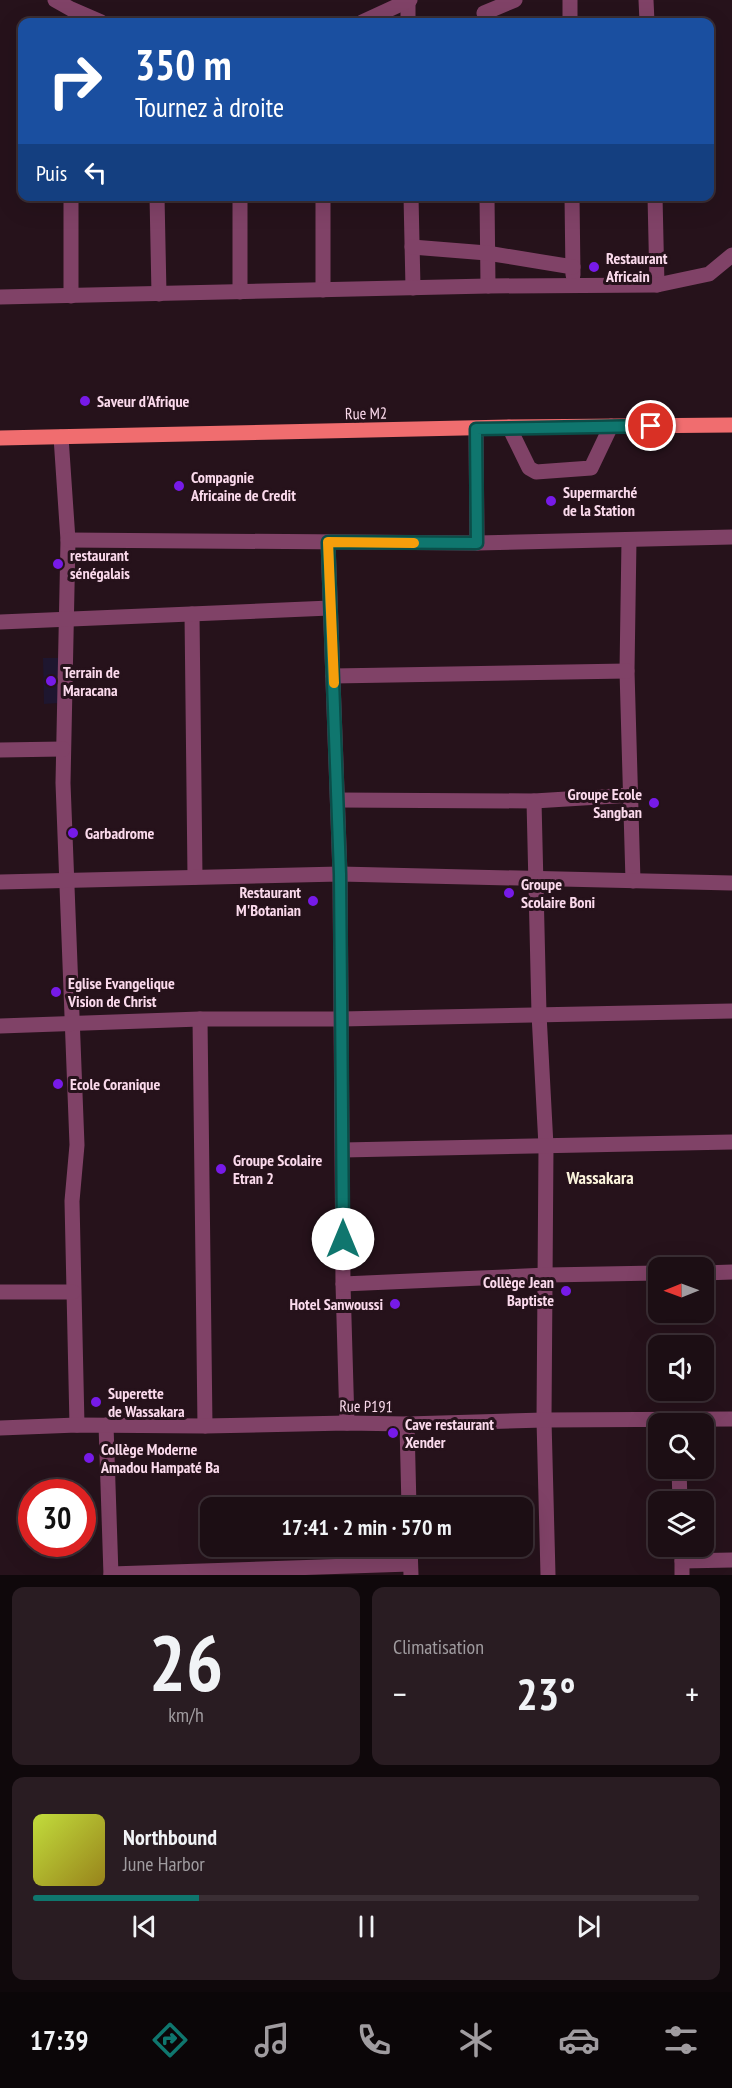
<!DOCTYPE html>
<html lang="fr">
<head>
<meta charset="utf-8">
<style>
	:root { --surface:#1c0e14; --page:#291c22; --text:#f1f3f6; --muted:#a09ca0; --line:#3a2e34; --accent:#0f766e }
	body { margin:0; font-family:"PT Sans Narrow",sans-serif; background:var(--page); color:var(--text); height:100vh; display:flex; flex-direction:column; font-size:22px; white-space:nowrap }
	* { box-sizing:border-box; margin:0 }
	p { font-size:20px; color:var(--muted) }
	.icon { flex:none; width:33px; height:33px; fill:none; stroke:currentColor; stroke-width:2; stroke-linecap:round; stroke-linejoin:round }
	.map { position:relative; height:1575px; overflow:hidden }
	.sheet { display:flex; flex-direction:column; gap:12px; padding:12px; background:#0f080b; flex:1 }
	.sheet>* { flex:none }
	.banner { position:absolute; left:18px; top:18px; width:696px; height:183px; border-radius:12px; box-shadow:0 6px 24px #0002,0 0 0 2px var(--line); background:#1a4fa0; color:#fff; overflow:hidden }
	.needle { width:39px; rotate:269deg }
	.fabs { position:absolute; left:648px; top:1257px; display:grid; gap:12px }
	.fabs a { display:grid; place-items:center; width:66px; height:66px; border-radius:12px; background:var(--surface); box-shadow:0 6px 24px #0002,0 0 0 2px var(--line); font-size:30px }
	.speed { position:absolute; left:18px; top:1479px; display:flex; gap:12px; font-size:30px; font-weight:700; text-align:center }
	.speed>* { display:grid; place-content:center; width:78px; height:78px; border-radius:50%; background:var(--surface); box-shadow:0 6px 24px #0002,0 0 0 2px var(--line); line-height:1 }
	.speed .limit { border:9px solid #d22; background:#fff; color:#111 }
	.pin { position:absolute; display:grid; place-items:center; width:51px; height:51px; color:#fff; margin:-26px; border:3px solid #fff; border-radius:50%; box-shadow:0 2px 6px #0007 }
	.me { position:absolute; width:66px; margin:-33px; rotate:0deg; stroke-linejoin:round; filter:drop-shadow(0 0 4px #0008) }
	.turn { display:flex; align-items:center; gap:21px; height:126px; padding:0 18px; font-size:27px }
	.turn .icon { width:78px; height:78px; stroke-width:2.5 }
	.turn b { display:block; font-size:42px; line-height:51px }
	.then { display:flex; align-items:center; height:57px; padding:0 18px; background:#0003; gap:12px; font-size:22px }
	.big { font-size:45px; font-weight:700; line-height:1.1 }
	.sheet .widget { flex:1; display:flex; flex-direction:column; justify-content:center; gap:9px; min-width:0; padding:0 21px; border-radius:12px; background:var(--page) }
	.sheet .dial { align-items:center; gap:0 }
	.dial b { font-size:78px; line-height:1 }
	.song { display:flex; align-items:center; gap:18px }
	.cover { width:72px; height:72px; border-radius:9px; background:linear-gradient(135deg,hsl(70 70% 55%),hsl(50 70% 35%)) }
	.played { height:6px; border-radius:3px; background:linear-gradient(90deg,var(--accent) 25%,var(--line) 25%) }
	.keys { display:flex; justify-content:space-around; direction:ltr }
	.heat { display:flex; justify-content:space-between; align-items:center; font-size:33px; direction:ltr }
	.sheet .tiles { flex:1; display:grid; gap:12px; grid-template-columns:1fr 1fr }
	.widget:last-child { grid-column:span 2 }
	.trip { position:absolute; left:200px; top:1497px; width:333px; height:60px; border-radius:12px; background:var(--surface); box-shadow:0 6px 24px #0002,0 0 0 2px var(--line); font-weight:700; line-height:60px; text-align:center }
	.tabs { display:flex; height:96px; justify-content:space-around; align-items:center; background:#0b0608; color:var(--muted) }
	.tabs .icon { width:42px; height:42px }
	.tabs .current { color:var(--accent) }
	.tabs b { font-size:27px; color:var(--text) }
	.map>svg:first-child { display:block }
	.park { fill:#1e162f }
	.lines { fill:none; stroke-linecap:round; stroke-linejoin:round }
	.minor { stroke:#804267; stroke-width:15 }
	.major { stroke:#f06d6f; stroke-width:15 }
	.route-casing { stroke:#0a4d48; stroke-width:15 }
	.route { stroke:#0f766e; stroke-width:10 }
	.slow { stroke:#f59e0b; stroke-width:10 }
	.poi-dot { fill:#771ae8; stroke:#26121b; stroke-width:2 }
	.labels { text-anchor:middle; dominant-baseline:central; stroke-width:6; stroke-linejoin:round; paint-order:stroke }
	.poi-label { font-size:16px; font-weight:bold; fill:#fbdaec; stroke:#26121b; text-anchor:start }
	.street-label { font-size:16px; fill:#fbdaec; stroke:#26121b }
	.neighbourhood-label { font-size:18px; font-weight:bold; fill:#fbf3dc; stroke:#26121b }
</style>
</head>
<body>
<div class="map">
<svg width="732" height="1575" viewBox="0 0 732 1575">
	<rect width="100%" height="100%" fill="#26121b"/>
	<path class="park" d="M43,658h15v45l-14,1z"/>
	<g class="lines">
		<g class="minor">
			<path d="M55,0l16,9 30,13"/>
			<path d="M570,0v22"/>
			<path d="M646,0l1,22"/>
			<path d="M408,1v21"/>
			<path d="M484,13l31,-13"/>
			<path d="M362,22l48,-22"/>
			<path d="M71,196v100"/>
			<path d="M157,196l2,98"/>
			<path d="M240,196v96"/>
			<path d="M323,196v94"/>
			<path d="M411,196l2,92"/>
			<path d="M487,196l1,90"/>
			<path d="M572,196l1,79"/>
			<path d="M655,196l2,89"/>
			<path d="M412,247l75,6 86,14"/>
			<path d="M0,297l488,-11 169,-1 52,-11 23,-19"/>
			<path d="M509,427l20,41 7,4 55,-4 20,-42"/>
			<path d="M476,429l1,114"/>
			<path d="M61,437l7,103 -5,243 14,362 -5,56 5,224"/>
			<path d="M68,540l409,3 255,-6"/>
			<path d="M629,540l-2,131 6,210"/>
			<path d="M328,542l12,332 3,410 4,139"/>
			<path d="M192,614l3,263"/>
			<path d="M0,622l330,-14"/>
			<path d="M333,676l294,-5"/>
			<path d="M0,750l63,-1"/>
			<path d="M338,800l196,1 98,-6"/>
			<path d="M534,801l5,213 7,132 -2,274 4,155"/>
			<path d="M0,882l340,-8 392,9"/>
			<path d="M200,1019l5,407"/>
			<path d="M0,1026l200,-7h141l391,-8"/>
			<path d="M343,1150l389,-8"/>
			<path d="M704,1273l28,-1"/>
			<path d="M343,1284l204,-9 111,-2"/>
			<path d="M0,1292h73"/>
			<path d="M407,1424l2,84"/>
			<path d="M106,1425l5,150"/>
			<path d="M0,1428l77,-3 128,1 142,-3 60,1 137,-4 188,-1"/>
			<path d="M679,1468l1,34"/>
			<path d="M410,1546l1,29"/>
			<path d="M682,1546v29"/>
			<path d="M682,1561l50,-1"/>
			<path d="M111,1574l299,-10"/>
		</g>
		<path class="major" d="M0,438l509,-11 223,-2"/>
	</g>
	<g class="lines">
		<g class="route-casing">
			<path id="route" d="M343,1239l-3,-365 -12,-332 149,1 -1,-114 175,-3"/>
		</g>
		<use href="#route" class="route"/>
		<path class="slow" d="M334,683l-6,-141 86,1"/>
	</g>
	<g class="poi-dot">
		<circle cx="594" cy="267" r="6"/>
		<circle cx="85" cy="401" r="6"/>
		<circle cx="179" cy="486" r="6"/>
		<circle cx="551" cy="501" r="6"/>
		<circle cx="58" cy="564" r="6"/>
		<circle cx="51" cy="681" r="6"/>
		<circle cx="654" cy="803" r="6"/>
		<circle cx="73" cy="833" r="6"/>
		<circle cx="509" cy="893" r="6"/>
		<circle cx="313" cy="901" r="6"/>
		<circle cx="56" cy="992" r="6"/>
		<circle cx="58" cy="1084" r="6"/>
		<circle cx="221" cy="1169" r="6"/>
		<circle cx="566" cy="1291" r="6"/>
		<circle cx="395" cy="1304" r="6"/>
		<circle cx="96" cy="1402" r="6"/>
		<circle cx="393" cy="1433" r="6"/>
		<circle cx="89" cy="1458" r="6"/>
	</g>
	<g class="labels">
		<g class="poi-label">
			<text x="606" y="258">Restaurant<tspan x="606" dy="18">Africain</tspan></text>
			<text x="97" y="401">Saveur d'Afrique</text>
			<text x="191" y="477">Compagnie<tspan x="191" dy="18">Africaine de Credit</tspan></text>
			<text x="563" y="492">Supermarché<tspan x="563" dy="18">de la Station</tspan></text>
			<text x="70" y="555">restaurant<tspan x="70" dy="18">sénégalais</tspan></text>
			<text x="63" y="672">Terrain de<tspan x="63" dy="18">Maracana</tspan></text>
			<text x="642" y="794" text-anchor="end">Groupe Ecole<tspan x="642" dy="18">Sangban</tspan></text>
			<text x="85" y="833">Garbadrome</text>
			<text x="521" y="884">Groupe<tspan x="521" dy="18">Scolaire Boni</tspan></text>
			<text x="301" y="892" text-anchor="end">Restaurant<tspan x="301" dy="18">M'Botanian</tspan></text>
			<text x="68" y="983">Eglise Evangelique<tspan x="68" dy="18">Vision de Christ</tspan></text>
			<text x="70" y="1084">Ecole Coranique</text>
			<text x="233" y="1160">Groupe Scolaire<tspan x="233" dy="18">Etran 2</tspan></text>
			<text x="554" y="1282" text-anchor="end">Collège Jean<tspan x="554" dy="18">Baptiste</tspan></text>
			<text x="383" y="1304" text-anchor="end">Hotel Sanwoussi</text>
			<text x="108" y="1393">Superette<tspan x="108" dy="18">de Wassakara</tspan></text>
			<text x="405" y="1424">Cave restaurant<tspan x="405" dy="18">Xender</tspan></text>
			<text x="101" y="1449">Collège Moderne<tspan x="101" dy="18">Amadou Hampaté Ba</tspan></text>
		</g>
		<g class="street-label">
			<text transform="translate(366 413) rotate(-1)">Rue M2</text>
			<text transform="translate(366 1406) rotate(1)">Rue P191</text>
		</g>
		<g class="neighbourhood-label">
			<text x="600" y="1177">Wassakara</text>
		</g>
	</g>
</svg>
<div class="fabs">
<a><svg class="needle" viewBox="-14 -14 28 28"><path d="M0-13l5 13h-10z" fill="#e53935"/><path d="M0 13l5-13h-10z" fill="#a09ca0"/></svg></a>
<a><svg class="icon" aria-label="sound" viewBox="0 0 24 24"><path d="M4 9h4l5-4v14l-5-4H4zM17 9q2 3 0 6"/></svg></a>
<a><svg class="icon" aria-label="search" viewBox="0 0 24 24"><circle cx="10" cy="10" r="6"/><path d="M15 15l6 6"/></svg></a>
<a><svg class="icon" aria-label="layers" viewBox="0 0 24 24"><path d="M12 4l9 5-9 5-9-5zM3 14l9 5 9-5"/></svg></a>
</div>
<div class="speed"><div class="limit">30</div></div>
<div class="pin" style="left:651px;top:426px;background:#d93025"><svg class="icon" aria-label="arrive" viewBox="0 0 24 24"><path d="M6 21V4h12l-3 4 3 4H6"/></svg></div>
<svg class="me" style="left:343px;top:1239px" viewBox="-20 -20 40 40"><circle r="19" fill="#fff"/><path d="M0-13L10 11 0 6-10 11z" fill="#0f766e"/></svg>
<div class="trip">17:41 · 2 min · 570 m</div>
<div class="banner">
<div class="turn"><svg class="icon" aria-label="right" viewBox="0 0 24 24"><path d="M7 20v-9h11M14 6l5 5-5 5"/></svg><div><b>350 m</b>Tournez à droite</div></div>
<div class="then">Puis<svg class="icon" aria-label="left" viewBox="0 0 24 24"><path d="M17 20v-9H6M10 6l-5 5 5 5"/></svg></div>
</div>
</div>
<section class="sheet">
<div class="tiles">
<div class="widget dial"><b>26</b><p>km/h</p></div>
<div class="widget"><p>Climatisation</p>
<div class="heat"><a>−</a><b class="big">23°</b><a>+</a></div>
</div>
<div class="widget">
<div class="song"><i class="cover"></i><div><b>Northbound</b><p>June Harbor</p></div></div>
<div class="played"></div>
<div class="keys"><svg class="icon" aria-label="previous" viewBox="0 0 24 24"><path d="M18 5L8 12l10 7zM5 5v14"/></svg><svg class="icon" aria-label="pause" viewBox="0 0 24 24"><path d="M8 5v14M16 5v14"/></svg><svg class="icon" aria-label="next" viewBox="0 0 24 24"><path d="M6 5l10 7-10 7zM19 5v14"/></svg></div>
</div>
</div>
</section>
<nav class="tabs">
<b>17:39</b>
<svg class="icon current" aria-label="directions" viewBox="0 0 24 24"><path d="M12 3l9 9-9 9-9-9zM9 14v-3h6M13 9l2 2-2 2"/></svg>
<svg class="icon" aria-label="music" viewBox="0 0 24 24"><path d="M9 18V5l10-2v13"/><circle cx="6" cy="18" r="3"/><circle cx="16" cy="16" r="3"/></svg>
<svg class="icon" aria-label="phone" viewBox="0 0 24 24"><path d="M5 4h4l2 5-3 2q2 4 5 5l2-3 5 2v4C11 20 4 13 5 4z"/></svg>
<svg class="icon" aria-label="climate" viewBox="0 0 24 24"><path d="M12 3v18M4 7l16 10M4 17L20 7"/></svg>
<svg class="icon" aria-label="car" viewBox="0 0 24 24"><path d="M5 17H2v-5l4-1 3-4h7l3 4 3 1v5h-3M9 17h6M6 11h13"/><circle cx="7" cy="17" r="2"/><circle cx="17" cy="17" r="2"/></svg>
<svg class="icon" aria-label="filters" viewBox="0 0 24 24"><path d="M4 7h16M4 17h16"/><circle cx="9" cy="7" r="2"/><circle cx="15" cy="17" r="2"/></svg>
</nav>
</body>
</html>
